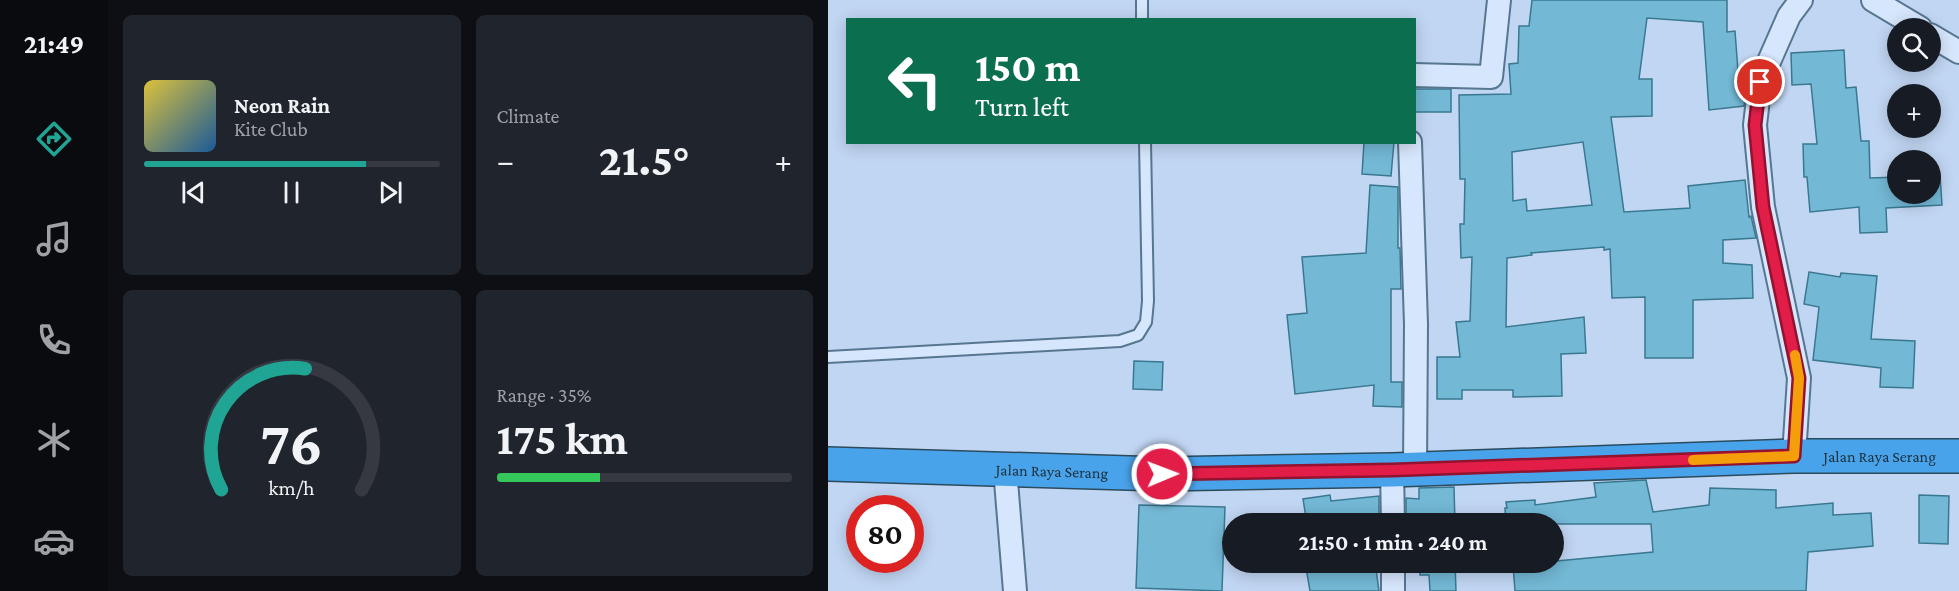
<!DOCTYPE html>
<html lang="en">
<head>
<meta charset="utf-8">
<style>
	:root { --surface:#171b24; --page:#20242c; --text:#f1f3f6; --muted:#9ea1a6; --line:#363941; --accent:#20a494 }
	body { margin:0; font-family:"Crimson Pro",serif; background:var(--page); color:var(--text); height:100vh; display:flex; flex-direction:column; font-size:22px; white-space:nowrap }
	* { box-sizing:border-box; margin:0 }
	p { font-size:20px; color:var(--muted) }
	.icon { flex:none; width:33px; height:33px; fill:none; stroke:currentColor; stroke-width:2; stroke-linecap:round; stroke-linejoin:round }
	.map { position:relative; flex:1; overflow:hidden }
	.drawer { display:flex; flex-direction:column; gap:15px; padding:15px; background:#0d0f14; width:720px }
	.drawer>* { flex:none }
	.guide { position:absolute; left:18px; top:18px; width:570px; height:126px; border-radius:0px; box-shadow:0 3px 15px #0003; background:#0b6e4f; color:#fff; overflow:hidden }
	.tools { position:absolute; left:1059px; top:18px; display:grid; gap:12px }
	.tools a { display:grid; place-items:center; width:54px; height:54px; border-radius:50%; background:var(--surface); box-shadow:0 3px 15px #0003; font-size:30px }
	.speed { position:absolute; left:18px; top:495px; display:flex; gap:12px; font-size:30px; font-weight:700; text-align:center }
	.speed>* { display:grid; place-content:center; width:78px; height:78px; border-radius:50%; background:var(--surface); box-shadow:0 3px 15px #0003; line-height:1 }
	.speed .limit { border:9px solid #d22; background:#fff; color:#111 }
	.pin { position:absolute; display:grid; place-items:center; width:51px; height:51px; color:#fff; margin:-26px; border:3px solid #fff; border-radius:50%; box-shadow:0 2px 6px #0007 }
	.me { position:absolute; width:66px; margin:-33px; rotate:89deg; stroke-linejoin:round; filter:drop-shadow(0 0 4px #0008) }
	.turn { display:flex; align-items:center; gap:21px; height:126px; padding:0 30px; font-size:27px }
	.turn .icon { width:78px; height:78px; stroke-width:2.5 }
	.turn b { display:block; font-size:42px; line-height:51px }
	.big { font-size:45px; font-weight:700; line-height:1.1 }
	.drawer .tile { flex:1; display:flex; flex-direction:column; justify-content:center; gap:9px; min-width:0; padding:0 21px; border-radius:9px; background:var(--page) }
	.drawer .dial { align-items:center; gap:0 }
	.dial svg { height:156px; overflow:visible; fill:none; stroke:var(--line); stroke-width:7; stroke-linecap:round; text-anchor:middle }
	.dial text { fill:var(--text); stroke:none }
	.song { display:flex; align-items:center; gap:18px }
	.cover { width:72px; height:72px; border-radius:9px; background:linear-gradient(135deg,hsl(50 70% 55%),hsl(210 70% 35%)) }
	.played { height:6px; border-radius:3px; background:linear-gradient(90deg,var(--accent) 75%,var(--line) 75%) }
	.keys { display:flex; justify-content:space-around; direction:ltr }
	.heat { display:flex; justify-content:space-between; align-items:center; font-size:33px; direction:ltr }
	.charge { height:9px; border-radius:4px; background:linear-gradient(90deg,#34c759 35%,var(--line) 0) }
	.drawer .tiles { flex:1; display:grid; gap:15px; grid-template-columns:repeat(2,1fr) }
	.trip { position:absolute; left:394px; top:513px; width:342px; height:60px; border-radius:30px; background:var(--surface); box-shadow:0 3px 15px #0003; font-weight:700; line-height:60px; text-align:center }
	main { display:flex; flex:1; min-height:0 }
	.tabs { display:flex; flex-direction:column; width:108px; justify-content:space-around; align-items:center; background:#090b0e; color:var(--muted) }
	.tabs .icon { width:42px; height:42px }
	.tabs .active { color:var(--accent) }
	.tabs b { font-size:27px; color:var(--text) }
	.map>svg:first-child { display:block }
	.building { fill:#73b8d5; stroke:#3a7890; stroke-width:1.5; fill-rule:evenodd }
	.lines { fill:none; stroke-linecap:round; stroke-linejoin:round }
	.lane-casing { stroke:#56778f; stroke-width:14 }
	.street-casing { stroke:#56778f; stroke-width:26 }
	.highway-casing { stroke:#2b4b5c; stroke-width:36 }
	.lane { stroke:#d6e6fc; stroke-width:10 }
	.street { stroke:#d6e6fc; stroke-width:22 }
	.highway { stroke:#49a3eb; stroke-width:33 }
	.route-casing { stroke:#92132f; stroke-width:15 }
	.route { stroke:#e11d48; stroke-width:10 }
	.slow { stroke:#f59e0b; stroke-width:10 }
	.labels { text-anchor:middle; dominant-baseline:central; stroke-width:6; stroke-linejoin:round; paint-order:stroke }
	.street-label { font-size:16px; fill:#1c313d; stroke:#d2e2f9 }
</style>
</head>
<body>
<main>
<nav class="tabs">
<b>21:49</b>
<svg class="icon active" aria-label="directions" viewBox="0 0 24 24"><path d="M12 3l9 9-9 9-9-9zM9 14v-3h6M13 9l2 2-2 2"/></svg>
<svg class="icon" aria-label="music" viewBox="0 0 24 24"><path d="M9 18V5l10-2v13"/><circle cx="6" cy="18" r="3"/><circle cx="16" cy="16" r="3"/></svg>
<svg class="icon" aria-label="phone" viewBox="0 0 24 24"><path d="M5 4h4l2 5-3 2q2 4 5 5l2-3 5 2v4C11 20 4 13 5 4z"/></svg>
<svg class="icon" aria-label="climate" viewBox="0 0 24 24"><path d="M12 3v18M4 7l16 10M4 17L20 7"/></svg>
<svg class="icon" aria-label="car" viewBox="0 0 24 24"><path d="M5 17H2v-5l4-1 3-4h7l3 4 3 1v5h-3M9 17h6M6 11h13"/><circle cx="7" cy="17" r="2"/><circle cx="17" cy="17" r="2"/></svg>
</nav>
<section class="drawer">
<div class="tiles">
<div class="tile">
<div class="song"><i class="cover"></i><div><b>Neon Rain</b><p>Kite Club</p></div></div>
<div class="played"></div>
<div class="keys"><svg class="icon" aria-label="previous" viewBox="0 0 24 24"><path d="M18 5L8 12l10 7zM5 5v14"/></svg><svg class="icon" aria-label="pause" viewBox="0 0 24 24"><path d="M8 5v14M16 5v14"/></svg><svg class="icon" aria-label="next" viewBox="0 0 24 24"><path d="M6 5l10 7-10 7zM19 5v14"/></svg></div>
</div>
<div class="tile"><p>Climate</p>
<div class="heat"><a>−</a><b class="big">21.5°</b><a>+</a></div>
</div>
<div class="tile dial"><svg viewBox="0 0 100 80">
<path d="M14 69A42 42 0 1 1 86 69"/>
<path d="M14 69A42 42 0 0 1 57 7" stroke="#20a494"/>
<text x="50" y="56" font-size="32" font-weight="700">76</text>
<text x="50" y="72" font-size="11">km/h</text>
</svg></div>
<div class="tile"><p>Range · 35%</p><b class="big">175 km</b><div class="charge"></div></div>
</div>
</section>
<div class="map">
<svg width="1131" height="591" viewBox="0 0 1131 591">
	<rect width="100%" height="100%" fill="#c1d6f3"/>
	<g class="building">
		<path d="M704,0h195v32l8,-1 3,40 12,-1 -6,36 -35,4 -6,-88 -56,-4 -8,61h13v37l-41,1 13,95 66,-4 -2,-22 57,-6 4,37 2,-1 5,22 -33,2v23l29,2 1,33 -60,2v58h-48v-61l-33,1 -2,-49 -6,1v-3l-73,6 1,2 -25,3 -1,69 78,-10 2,36 -25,1 1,42 -49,1v-7h-51v9h-25v-42h23l-4,-35 14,-1 2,-64 -11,1 -1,-34h4l1,-45h-5l-1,-84 52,-1 -2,-30 9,-1 1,-37h10zM755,142l9,63 -65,6 -1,-12 -13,2 -1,-49z"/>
		<path d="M1016,50l2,38 10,-1 5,54h8l1,37 28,-1v17h32v-19h10l2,30 -56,3 1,24 -27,1 -1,-26 -49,5 -3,-35h-3l-1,-33h14l-6,-60 -19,1 -1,-32z"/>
		<rect x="586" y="89" width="37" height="23"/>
		<path d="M536,142h30l-3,34 -29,-2z"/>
		<path d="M542,185l28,2v61h2l1,41h-10v93h11v25l-29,-1 1,-21 -79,9 -8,-79 20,-2 -5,-56 64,-4z"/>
		<path d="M981,272l31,5 1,-4 36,3 -6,63 44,2 -2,47 -33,-1 1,-19 -68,-8 6,-53 -15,-3z"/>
		<path d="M306,361l29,1 -1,28 -29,-1z"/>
		<path d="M818,480l7,32 56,-7 1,-17 66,2v18l57,-5v12l38,-2 2,33 -65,6 -2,39h-291l-2,-26 140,-13 -2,-28h-145l-1,-16h2l-1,-6 29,-2v5l61,-8 -2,-14z"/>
		<path d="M626,487l1,37h-49v-26l13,1v-11z"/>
		<path d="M502,495l1,6 48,-5v28h-72l-4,-25z"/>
		<path d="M1091,495l30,1 -1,48 -29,-1z"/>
		<path d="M311,505l86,2 -3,84 -86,-3z"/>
		<path d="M477,562h70l4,29h-69z"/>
		<path d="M592,562h35l1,29h-26l-1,-16h-9z"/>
	</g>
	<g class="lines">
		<g class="lane-casing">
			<g id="lane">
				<path d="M314,0v20"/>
				<path d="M0,357l292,-16 18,-6 8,-13 2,-21 -3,-159"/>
			</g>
		</g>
		<g class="street-casing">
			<g id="street">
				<path d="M1045,0l47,28"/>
				<path d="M1102,35l29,17"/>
				<path d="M586,75l77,2 8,-77"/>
				<path d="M582,142l6,182 -1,145"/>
				<path d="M966,456l5,-78 -36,-171 -8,-82 5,-43 29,-66 12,-16"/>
				<path d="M177,469l10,122"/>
				<path d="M564,470l1,54"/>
				<path d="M565,562v29"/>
			</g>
		</g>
		<g class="highway-casing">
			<g id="highway">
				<path id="s1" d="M0,464l334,10 230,-4 402,-14h165"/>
			</g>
		</g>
		<use href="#lane" class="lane"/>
		<use href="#street" class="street"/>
		<use href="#highway" class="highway"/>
	</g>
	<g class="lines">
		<g class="route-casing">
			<path id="route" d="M334,474l230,-4 402,-14 5,-78 -36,-171 -8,-82 5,-43"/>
		</g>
		<use href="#route" class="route"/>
		<path class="slow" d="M865,460l101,-4 5,-78 -4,-23"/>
	</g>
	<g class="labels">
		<g class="street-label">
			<text stroke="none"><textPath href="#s1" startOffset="1052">Jalan Raya Serang</textPath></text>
			<text stroke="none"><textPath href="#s1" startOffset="224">Jalan Raya Serang</textPath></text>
		</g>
	</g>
</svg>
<div class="tools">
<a><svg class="icon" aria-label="search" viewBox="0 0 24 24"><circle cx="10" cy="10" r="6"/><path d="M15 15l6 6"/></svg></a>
<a>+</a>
<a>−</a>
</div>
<div class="speed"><div class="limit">80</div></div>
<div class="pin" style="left:932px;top:82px;background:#d93025"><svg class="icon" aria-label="arrive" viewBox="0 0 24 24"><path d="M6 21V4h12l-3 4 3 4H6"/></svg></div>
<svg class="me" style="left:334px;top:474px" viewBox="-20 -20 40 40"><circle r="17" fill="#e11d48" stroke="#fff" stroke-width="3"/><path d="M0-11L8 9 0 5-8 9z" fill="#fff"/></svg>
<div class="trip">21:50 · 1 min · 240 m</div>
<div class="guide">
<div class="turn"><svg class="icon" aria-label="left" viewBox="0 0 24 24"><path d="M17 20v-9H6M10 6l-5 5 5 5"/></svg><div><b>150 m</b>Turn left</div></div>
</div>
</div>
</main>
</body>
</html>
